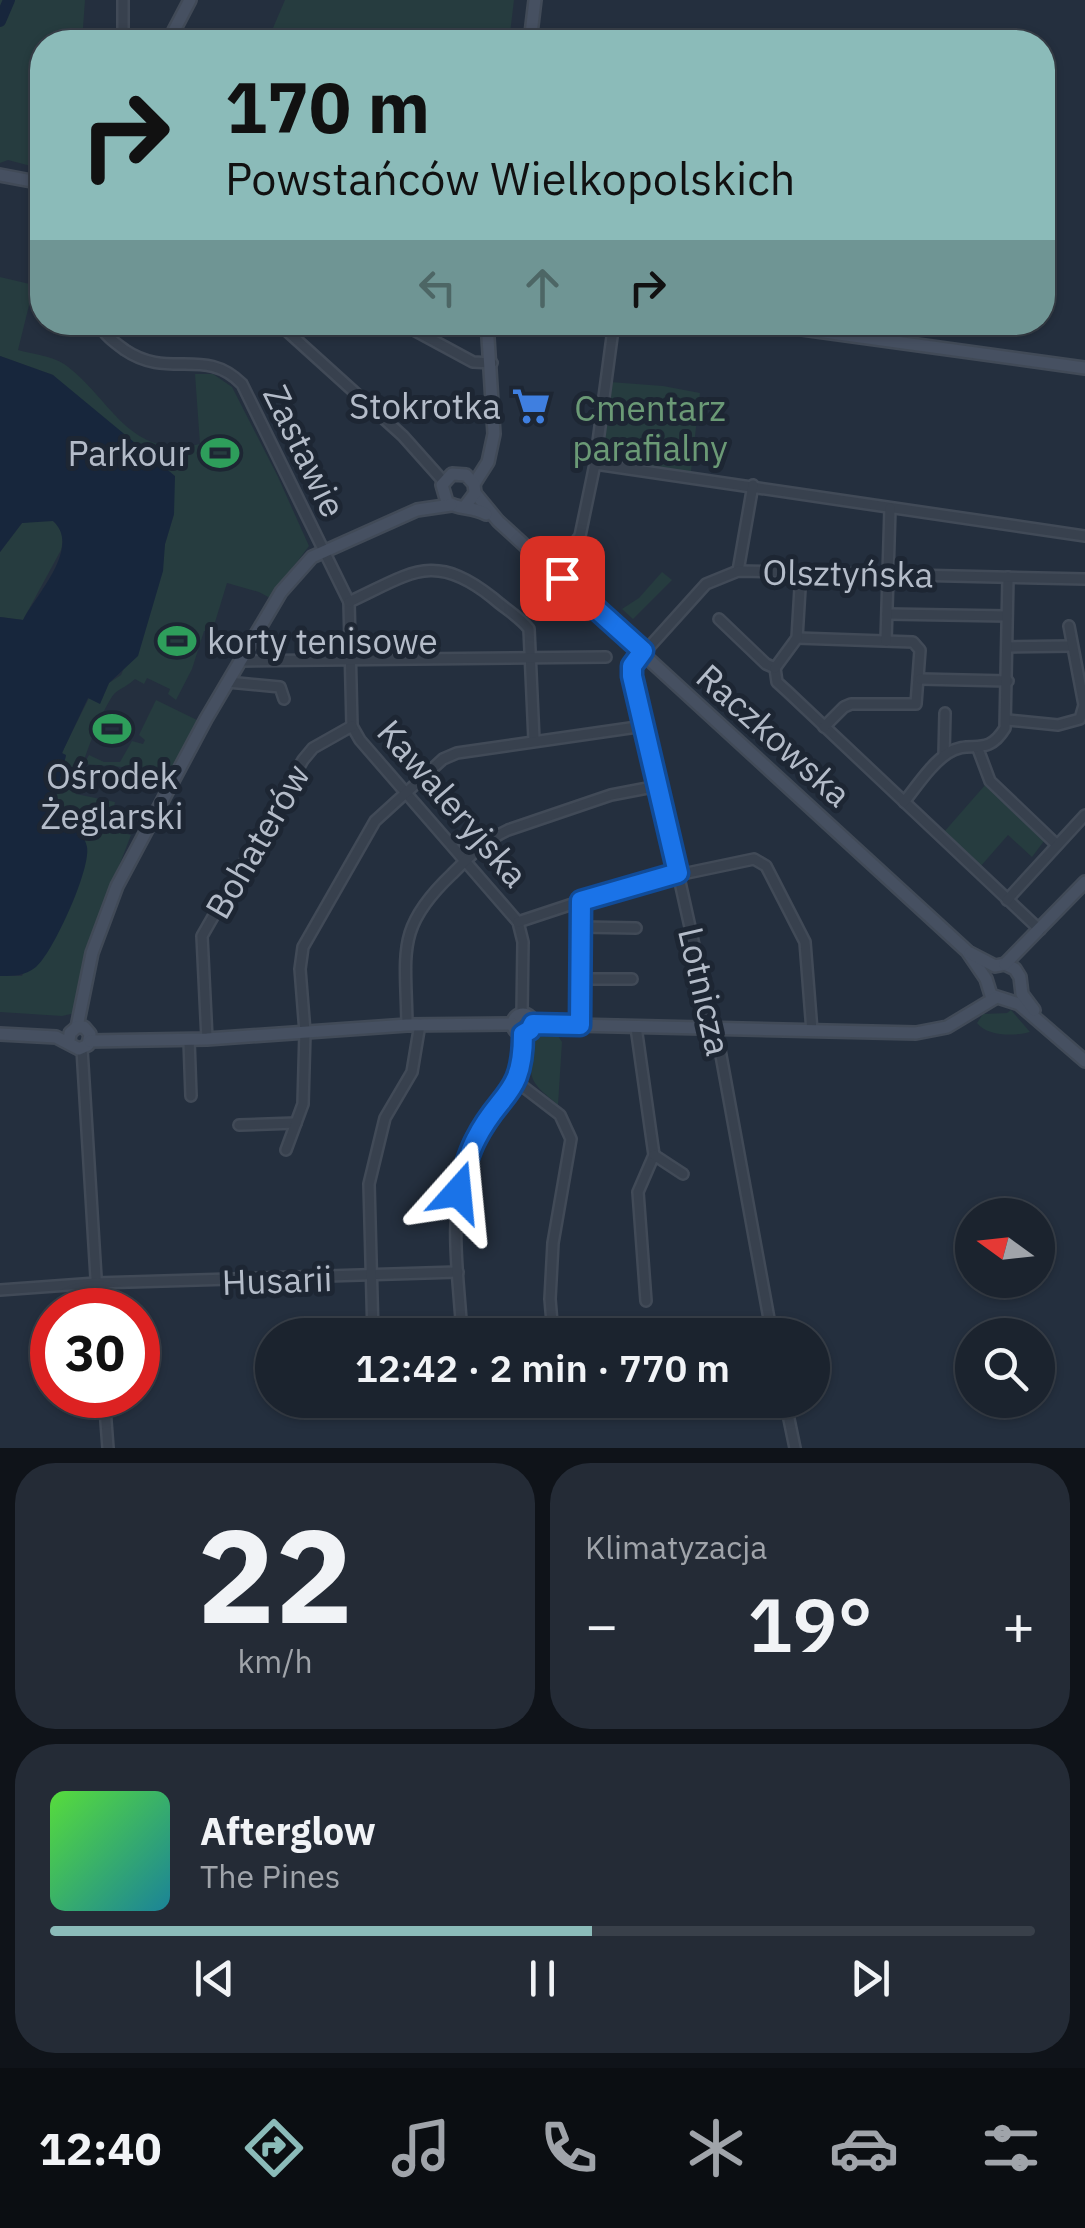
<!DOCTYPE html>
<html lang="pl">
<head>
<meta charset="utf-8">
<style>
	:root { --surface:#1b232e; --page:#242b36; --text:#f1f3f6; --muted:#a0a4aa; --line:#39404a; --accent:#8bbbb9 }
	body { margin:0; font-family:"IBM Plex Sans",sans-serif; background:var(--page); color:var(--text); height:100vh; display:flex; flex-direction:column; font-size:38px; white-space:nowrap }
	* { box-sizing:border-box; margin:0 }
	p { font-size:32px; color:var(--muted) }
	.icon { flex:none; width:55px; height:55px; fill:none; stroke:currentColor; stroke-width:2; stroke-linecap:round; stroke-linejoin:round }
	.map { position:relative; height:1448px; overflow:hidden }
	.side { display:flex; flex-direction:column; gap:15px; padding:15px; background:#0f1319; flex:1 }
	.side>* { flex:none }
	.guide { position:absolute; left:30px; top:30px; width:1025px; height:305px; border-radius:40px; box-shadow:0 2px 8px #0004,0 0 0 2px var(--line); background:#8bbbb9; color:#111; overflow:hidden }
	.needle { width:65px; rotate:285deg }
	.fabs { position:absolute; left:955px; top:1198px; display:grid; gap:20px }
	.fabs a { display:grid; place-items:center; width:100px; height:100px; border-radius:50%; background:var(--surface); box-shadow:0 2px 8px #0004,0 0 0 2px var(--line); font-size:50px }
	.speed { position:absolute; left:30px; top:1288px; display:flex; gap:20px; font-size:50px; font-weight:700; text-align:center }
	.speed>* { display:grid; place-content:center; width:130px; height:130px; border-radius:50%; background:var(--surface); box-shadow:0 2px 8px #0004,0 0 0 2px var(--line); line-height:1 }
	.speed .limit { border:15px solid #d22; background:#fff; color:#111 }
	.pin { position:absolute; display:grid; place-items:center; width:85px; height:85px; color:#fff; margin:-42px; border-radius:20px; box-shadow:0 5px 15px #0006 }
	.me { position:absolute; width:110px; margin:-55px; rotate:18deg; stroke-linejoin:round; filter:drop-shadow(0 0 8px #0008) }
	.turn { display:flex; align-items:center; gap:35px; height:210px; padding:0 30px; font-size:45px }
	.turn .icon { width:130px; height:130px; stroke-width:2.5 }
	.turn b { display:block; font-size:70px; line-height:85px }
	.lanes { display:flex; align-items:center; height:95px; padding:0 30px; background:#0003; justify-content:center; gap:50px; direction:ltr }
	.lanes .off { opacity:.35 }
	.big { font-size:75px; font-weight:600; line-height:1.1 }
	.side .widget { flex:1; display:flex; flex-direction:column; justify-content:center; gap:15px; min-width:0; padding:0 35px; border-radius:40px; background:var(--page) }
	.side .dial { align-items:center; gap:0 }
	.dial b { font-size:130px; line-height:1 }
	.song { display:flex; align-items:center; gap:30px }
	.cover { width:120px; height:120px; border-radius:15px; background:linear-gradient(135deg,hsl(110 70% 55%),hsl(190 70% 35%)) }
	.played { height:10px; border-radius:5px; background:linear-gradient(90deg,var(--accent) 55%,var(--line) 55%) }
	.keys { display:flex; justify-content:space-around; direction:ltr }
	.heat { display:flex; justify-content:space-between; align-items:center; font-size:55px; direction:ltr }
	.side .tiles { flex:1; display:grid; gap:15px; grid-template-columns:1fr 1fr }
	.widget:last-child { grid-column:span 2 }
	.trip { position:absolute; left:255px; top:1318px; width:575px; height:100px; border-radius:50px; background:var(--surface); box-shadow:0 2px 8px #0004,0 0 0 2px var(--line); font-weight:600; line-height:100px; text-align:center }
	.tab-bar { display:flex; height:160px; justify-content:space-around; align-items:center; background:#0b0e12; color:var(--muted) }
	.tab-bar .icon { width:70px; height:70px }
	.tab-bar .selected { color:var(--accent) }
	.tab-bar b { font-size:45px; color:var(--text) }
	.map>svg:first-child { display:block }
	.green { fill:#263c3f }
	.water { fill:#17263c }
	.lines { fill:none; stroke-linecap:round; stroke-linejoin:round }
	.river { stroke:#17263c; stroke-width:12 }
	.street-casing { stroke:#414a57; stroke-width:14 }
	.secondary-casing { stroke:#414a57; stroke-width:16 }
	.street { stroke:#38414e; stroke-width:9 }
	.secondary { stroke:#465061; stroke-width:11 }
	.route-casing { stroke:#114b97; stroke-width:25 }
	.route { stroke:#1a73e8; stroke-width:18 }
	.labels { text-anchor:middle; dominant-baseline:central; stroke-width:10; stroke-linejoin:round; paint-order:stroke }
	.poi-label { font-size:35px; fill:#b4bcc9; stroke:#1d2633; text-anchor:end }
	.park-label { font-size:35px; fill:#6b9a76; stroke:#1d2633 }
	.street-label { font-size:35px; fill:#b4bcc9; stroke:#1d2633 }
</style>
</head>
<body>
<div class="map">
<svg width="1085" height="1448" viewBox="0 0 1085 1448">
	<rect width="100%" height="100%" fill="#242f3e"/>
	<g class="green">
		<path d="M0,0h85l-3,42h-40v127l-34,-9 -8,3z"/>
		<path d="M285,0h229l-5,42h-242z"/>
		<path d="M0,277l34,8 -16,65c14,4 34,6 46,14 47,33 63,96 136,80l-5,-70h18l19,13 46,90 31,69 -39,52 -11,-6 -32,-9 -15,49 -8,-1 -12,38 -16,31 -8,-6 2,-5 -23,-11 -3,6 -9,-5c-6,6 -14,9 -20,14 -12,12 -40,85 -39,101l39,8 -4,22 13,3v6l7,2 -45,117 -11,61 -13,3 -62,-4v-36h22l56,-146 -13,-9 -11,-17 8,-24 -3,-2 7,-22 -4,-2 2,-6 25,-50 11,5 9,-20 12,-8 37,-88 7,-43 9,-30 -121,-139 -53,-19z"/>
		<path d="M610,382l53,4 37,7 -9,78 -4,3 -85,-12 -3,-4z"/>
		<path d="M36,521h17c10,9 11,17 8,29l-38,70 -23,-3v-65l22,-29z"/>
		<path d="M662,572l10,8 -39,39 -11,-10 17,-11z"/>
		<path d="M156,700l43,21 -28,50 -87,-7 5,-9 15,7h16l12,-21 11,3 2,-4 -6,-5z"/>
		<path d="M986,784l58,57 -12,16 -24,-22 -28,32 -36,-35z"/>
		<path d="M1011,1010l19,22c-15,4 -42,5 -53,-9l6,-9 24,-1z"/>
		<path d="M558,1036l4,6 -4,63c-29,-24 -30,-25 -25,-63l5,-5z"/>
	</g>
	<path class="water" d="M0,356l53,19 122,101 -1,38 -9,30 -2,27 -25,85 -29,27 -9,21 -12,-6 -26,55 4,2 -12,49c9,14 30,26 33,43 4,22 -34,106 -51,120 -12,9 -21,9 -36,9v-359l23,3c13,-25 59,-73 30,-99l-31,2 -22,29z"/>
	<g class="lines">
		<path class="river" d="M0,21l9,-21"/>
		<g class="street-casing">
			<g id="street">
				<path d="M123,42v-42"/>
				<path d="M98,322c6,13 16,20 27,28 44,30 80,-4 117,34l107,218 3,124 8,14 158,182 5,20 -1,72"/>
				<path d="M277,322l126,114 41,46"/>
				<path d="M399,322l74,40 19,1"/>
				<path d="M858,336l2,-14"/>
				<path d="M595,464l490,72"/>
				<path d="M554,571l26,-35 15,-72 19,-142"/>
				<path d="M738,571l15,-86"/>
				<path d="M349,602c61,-28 84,-52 144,-4 11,10 27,19 36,31l5,111"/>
				<path d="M887,614l120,2"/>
				<path d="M719,619l47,45 9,4 2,14 11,10 252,238"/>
				<path d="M797,638l116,4 7,8 -4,54h-65l-7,3 -20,20"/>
				<path d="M886,641l4,-133"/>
				<path d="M1007,647l65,-1"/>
				<path d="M240,661l366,-4"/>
				<path d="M775,668l22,-30 4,-66"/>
				<path d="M920,679l88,2"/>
				<path d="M228,682l52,5 4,12"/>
				<path d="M1008,720l50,5 22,-6 4,-14 -15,-79"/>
				<path d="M978,749l12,32 67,64"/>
				<path d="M944,755l1,-42"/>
				<path d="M904,802c13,-16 27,-38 44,-49 23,-15 38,6 57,-25l3,-151"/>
				<path d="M1007,900l78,-85"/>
				<path d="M518,922l112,-37 124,-26 12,7 39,76 7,89"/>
				<path d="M582,927l54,1"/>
				<path d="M580,979h52"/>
				<path d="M407,1025c-1,-73 -12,-97 45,-151 17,-17 34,-34 56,-44l103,-35 47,-9"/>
				<path d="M580,1025l1,-124"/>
				<path d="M636,1027l18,128 -16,37 8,109"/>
				<path d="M207,1039l-5,-103 101,-176 10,-12 39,-22"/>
				<path d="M189,1040l2,56"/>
				<path d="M82,1049l16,261"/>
				<path d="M517,1082l43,33 11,24 -18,104 -3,56 3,36"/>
				<path d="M239,1125l57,-2"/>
				<path d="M286,1150l17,-46 2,-72 -5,-63 3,-22 72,-126 68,-62 14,-6 187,-27"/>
				<path d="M654,1155l29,19"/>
				<path d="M0,1290l96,-7 362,-11"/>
				<path d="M373,1335l-4,-151 16,-66 27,-46 8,-48"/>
				<path d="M462,1335c-3,-56 -14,-116 3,-170 11,-33 39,-54 53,-85 7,-14 5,-31 5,-46"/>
				<path d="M772,1335l-54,-296 -8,-22 -78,-351 74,-82 32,-13 347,8"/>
				<path d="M104,1395l4,53"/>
				<path d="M785,1400l10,48"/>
			</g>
		</g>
		<g class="secondary-casing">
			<g id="secondary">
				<path d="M168,42l22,-42"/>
				<path d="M530,42l5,-42"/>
				<path d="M0,175l42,8"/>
				<path d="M737,322l36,3 312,43"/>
				<path d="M474,484l14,-22 6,-28 -7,-112"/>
				<path d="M475,493l23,28 469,430 19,28 5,16 28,9 66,57"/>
				<path d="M466,505l9,-12 -1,-9 -8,-9 -14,-1 -10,11 5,17c12,8 25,4 39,12"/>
				<path d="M970,953l25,13 10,-2 10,5 5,8 2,17 12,16"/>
				<path d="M1005,964l80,-82"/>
				<circle cx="523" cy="1024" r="10"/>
				<path d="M533,1024l383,9 31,-6 48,-29"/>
				<path d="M77,1027l15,-74 25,-67 89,-167 75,-127 31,-35 105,-47 34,-5"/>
				<path d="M0,1034l56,3 23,12 9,-4 2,-11 -6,-7h-7l-7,6 -1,8"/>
				<path d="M90,1041l117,-2 200,-14 106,-1"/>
			</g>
		</g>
		<use href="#street" class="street"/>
		<use href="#secondary" class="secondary"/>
	</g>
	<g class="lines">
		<g class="route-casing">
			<path id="route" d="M458,1192c5,-18 9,-36 18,-53 24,-48 47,-42 47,-105l7,-4 3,-6 47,1 1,-124 97,-28 -46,-197v-10l11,-15 -81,-73"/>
		</g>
		<use href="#route" class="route"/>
	</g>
	<defs>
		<g id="supermarket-bare" transform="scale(3)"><path d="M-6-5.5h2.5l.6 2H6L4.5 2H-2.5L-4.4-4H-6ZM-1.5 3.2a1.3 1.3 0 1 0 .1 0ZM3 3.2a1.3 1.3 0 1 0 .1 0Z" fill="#3f7fe0" stroke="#1d2633" stroke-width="2.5" paint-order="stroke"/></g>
		<g id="stadium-bare" transform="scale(3)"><path d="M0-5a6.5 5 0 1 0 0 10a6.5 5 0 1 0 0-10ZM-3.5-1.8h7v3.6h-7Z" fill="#2e9e5b" stroke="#1d2633" stroke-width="2.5" paint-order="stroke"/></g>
	</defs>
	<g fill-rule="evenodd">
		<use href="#supermarket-bare" x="531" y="406"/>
		<use href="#stadium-bare" x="220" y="453"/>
		<use href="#stadium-bare" x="177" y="641"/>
		<use href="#stadium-bare" x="112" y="729"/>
	</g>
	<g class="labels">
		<g class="poi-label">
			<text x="501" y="406">Stokrotka</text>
			<text x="190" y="453">Parkour</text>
			<text x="207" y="641" text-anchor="start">korty tenisowe</text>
			<text x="112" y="776" text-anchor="middle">Ośrodek<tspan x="112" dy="40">Żeglarski</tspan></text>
		</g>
		<g class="park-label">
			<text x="650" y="408">Cmentarz<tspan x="650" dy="40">parafialny</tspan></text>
		</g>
		<g class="street-label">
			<text transform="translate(305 451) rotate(64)">Zastawie</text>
			<text transform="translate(848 573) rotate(1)">Olsztyńska</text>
			<text transform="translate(774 735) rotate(42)">Raczkowska</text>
			<text transform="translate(453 803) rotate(49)">Kawaleryjska</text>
			<text transform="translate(257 841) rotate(-60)">Bohaterów</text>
			<text transform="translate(705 991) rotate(77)">Lotnicza</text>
			<text transform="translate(277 1280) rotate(-2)">Husarii</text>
		</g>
	</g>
</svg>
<div class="fabs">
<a><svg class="needle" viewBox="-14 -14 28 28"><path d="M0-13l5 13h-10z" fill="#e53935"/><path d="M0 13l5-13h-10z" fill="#a0a4aa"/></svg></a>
<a><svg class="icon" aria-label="search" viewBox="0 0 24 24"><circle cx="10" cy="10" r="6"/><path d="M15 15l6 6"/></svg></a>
</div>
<div class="speed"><div class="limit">30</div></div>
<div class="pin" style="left:562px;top:578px;background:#d93025"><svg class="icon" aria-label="arrive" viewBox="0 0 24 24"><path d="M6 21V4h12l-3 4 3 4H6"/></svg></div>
<svg class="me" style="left:458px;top:1192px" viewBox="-20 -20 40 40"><path d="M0-17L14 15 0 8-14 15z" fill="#1a73e8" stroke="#fff" stroke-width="4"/></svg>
<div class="trip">12:42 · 2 min · 770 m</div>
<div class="guide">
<div class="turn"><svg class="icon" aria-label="right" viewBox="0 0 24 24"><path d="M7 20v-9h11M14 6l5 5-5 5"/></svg><div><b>170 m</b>Powstańców Wielkopolskich</div></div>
<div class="lanes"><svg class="icon off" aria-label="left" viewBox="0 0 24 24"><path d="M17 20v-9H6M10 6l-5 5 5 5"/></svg><svg class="icon off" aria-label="ahead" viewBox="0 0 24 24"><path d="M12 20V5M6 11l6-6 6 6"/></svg><svg class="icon" aria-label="right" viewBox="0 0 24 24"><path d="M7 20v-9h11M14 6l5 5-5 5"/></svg></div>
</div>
</div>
<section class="side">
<div class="tiles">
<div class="widget dial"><b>22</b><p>km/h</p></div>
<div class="widget"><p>Klimatyzacja</p>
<div class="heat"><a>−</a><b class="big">19°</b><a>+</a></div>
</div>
<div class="widget">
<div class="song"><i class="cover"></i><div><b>Afterglow</b><p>The Pines</p></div></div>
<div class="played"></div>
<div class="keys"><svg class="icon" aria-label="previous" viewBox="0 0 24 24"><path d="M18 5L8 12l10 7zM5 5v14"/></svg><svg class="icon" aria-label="pause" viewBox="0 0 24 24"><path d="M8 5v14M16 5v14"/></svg><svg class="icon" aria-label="next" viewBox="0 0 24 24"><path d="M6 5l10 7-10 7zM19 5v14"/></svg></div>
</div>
</div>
</section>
<nav class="tab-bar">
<b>12:40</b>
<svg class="icon selected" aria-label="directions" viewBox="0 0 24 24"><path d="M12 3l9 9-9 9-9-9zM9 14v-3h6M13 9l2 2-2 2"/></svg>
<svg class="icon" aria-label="music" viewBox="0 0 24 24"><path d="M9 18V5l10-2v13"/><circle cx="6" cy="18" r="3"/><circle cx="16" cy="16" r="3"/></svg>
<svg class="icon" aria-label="phone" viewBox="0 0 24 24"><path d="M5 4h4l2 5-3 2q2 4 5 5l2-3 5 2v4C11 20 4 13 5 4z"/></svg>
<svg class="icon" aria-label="climate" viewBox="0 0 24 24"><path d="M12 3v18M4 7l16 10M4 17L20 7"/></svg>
<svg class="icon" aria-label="car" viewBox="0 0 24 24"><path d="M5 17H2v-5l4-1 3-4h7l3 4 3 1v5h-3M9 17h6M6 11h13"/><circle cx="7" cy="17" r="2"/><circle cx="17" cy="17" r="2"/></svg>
<svg class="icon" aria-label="filters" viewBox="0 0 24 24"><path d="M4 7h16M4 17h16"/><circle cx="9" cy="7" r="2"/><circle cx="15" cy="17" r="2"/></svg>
</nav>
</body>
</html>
